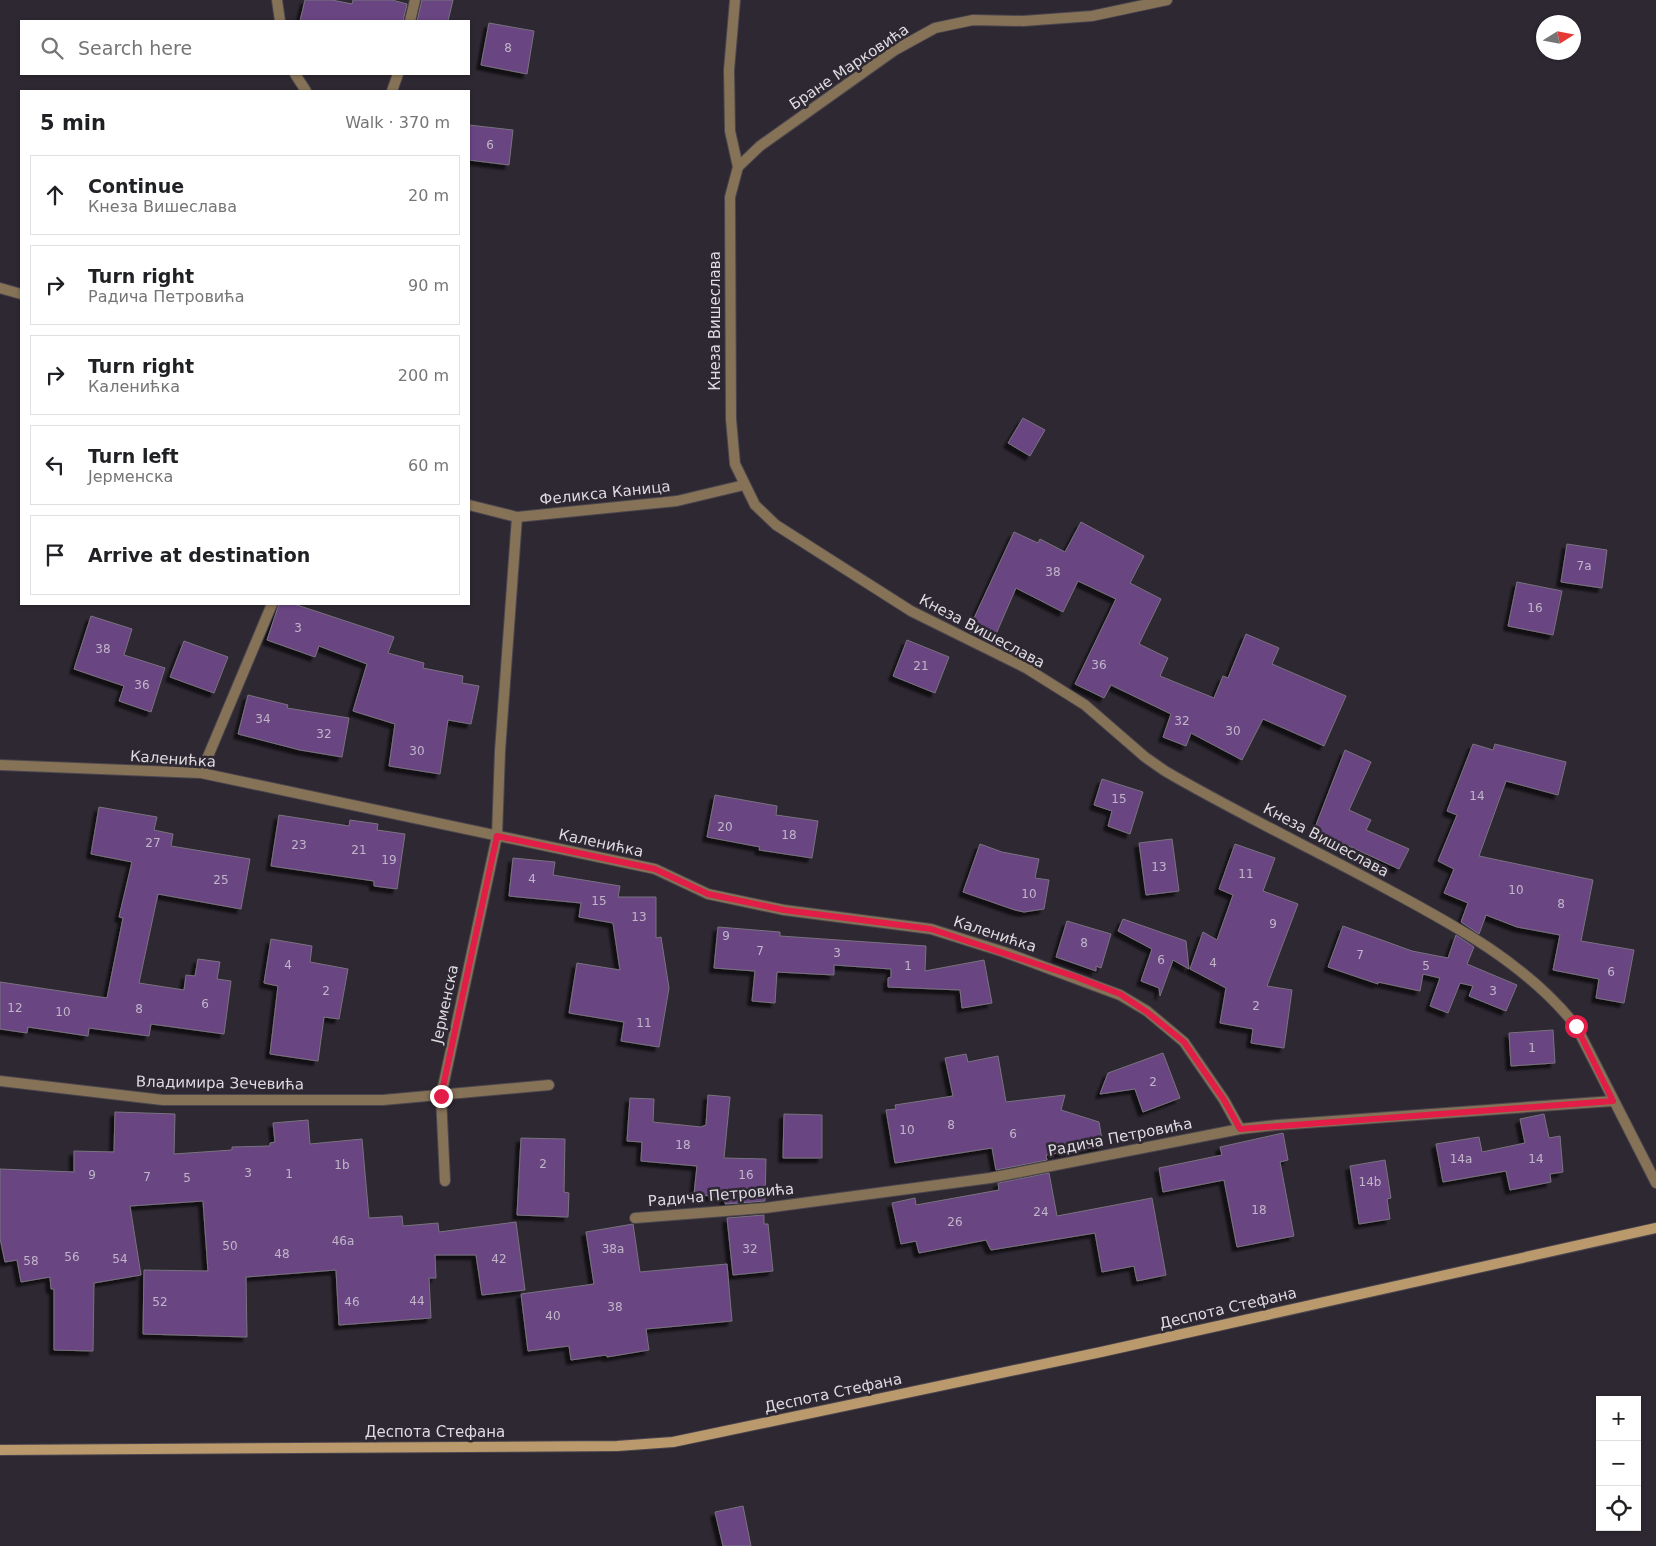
<!DOCTYPE html>
<html lang="en">
<head>
<meta charset="utf-8">
<style>
	body { margin:0; font-family:"DejaVu Sans",sans-serif; background:#f6f6f6; color:#202124 }
	.controls { position:absolute; right:15px; bottom:15px; display:grid; overflow:hidden; border-radius:0px; box-shadow:0 1px 4px #0004 }
	.controls button { width:45px; height:45px; display:grid; place-items:center; padding:0; border:0; border-bottom:1px solid #e0e0e0; background:#fff; color:#202124; font:25px sans-serif }
	.compass { position:absolute; left:1536px; top:15px; width:45px; height:45px; border-radius:50%; background:#fff; box-shadow:0 1px 4px #0004; rotate:79deg }
	.stop { position:absolute; width:15px; height:15px; margin:-11px; border:4px solid #e11d48; border-radius:50%; background:#fff }
	.stop.end { background:#e11d48; border-color:#fff; box-shadow:0 1px 5px #0008 }
	.list { margin:0; padding:0; list-style:none }
	h2 { display:flex; justify-content:space-between; align-items:center; height:65px; margin:0; padding:0 20px; font-size:21px }
	h2 small { font-size:16px; font-weight:400; color:#757577 }
	.list li { display:grid; grid-template-columns:32px 1fr auto; gap:15px; align-items:center; box-sizing:border-box; height:80px; margin:0 10px 10px; padding:0 10px; border:1px solid #e0e0e0; border-radius:0px }
	.list b { display:block; font-size:19px; white-space:nowrap }
	.list p { margin:0; font-size:16px; white-space:nowrap; color:#757577 }
	.list em { font-size:16px; font-style:normal; color:#757577 }
	.icon { flex:none; width:28px; height:28px; fill:none; stroke:currentColor; stroke-width:2; stroke-linecap:round; stroke-linejoin:round }
	.map { position:relative; flex:none; width:1656px; height:1546px; overflow:hidden }
	.search { position:absolute; background:#fff; box-shadow:0 1px 4px #0004; left:20px; top:20px; width:450px; height:55px; display:flex; align-items:center; gap:12px; box-sizing:border-box; padding:0 18px; border-radius:0px; color:#757577; font-size:19px }
	.panel { position:absolute; background:#fff; box-shadow:0 1px 4px #0004; left:20px; top:90px; width:450px; height:515px; border-radius:0px }
	.map>svg:first-child { display:block }
</style>
</head>
<body>
<div class="map">
<svg width="1656" height="1546" viewBox="0 0 1656 1546">
	<defs>
		<filter id="shadow"><feDropShadow dx="-4.5" dy="4.5" stdDeviation="1" flood-color="#0009"/></filter>
	</defs>
	<rect width="100%" height="100%" fill="#2e2832"/>
	<!-- building -->
	<g fill="#694482" stroke="#79737e" filter="url(#shadow)">
		<path d="M305,0H332L352,4L353,0H392L407,4L403,21H300Z"/>
		<path d="M422,0H453L448,21H417Z"/>
		<path d="M489,23L534,31L527,74L481,65Z"/>
		<path d="M469,125L513,130L509,165L469,160Z"/>
		<path d="M1023,418L1045,430L1030,456L1008,443Z"/>
		<path d="M1081,522L1144,556L1130,583L1161,599L1139,644L1168,658L1160,676L1214,698L1223,676L1228,678L1246,634L1279,648L1272,664L1346,696L1324,746L1263,719L1242,760L1191,733L1186,746L1163,737L1171,714L1111,685L1104,698L1075,684L1116,599L1078,581L1063,612L1016,588L993,641L968,631L1014,532L1038,543L1040,539L1065,552Z"/>
		<path d="M1567,544L1607,550L1602,588L1561,582Z"/>
		<path d="M1517,582L1562,591L1553,635L1508,626Z"/>
		<path d="M279,604H294L394,637L388,653L424,663L423,668L463,676L462,683L479,686L471,724L448,720L440,774L389,766L395,724L353,711L367,664L319,646L315,657L267,640Z"/>
		<path d="M91,616L132,629L124,655L165,668L151,712L119,701L124,686L74,669Z"/>
		<path d="M907,640L949,657L935,693L893,676Z"/>
		<path d="M184,641L228,657L214,693L170,677Z"/>
		<path d="M248,695L288,705L287,708L349,718L342,757L300,750L238,734Z"/>
		<path d="M1473,744L1493,750L1495,744L1566,762L1558,795L1506,781L1479,856L1593,880L1581,941L1634,950L1624,1003L1596,998L1599,979L1553,970L1560,935L1517,927L1486,915L1479,934L1461,922L1468,903L1444,893L1454,869L1438,861L1457,815L1447,811Z"/>
		<path d="M1345,750L1371,762L1349,810L1371,820L1366,830L1409,849L1399,869L1314,830Z"/>
		<path d="M1102,779L1143,792L1130,834L1108,826L1112,811L1094,805Z"/>
		<path d="M715,795L777,806L776,815L818,821L812,858L759,850L760,847L707,837Z"/>
		<path d="M99,807L157,817L154,830L173,834L171,846L250,859L241,909L158,894L139,983L184,990L186,975L195,976L198,959L220,962L217,979L231,981L224,1034L151,1024L149,1036L89,1028L88,1036L28,1027L27,1033L0,1029V982L107,998L123,918L119,917L132,862L91,854Z"/>
		<path d="M279,815L349,826L350,820L378,824L377,830L405,834L397,889L374,886V881L271,866Z"/>
		<path d="M1172,839L1179,891L1146,895L1139,843Z"/>
		<path d="M980,844L1002,852L1039,859L1035,878L1049,880L1044,909L1024,912L1015,910L963,892Z"/>
		<path d="M1235,844L1275,858L1263,891L1298,904L1267,986L1292,990L1284,1048L1251,1043L1253,1029L1220,1023L1226,988L1190,969L1203,932L1217,940L1233,895L1219,889Z"/>
		<path d="M513,858L555,862L553,875L620,886L618,897H656V938L661,937L669,988L659,1047L621,1041L624,1022L569,1013L577,963L620,970L613,923L579,917L581,903L509,896Z"/>
		<path d="M1123,919L1186,941L1189,969L1173,960L1160,996L1159,988L1141,981L1152,949L1118,931Z"/>
		<path d="M1067,921L1111,934L1101,968L1096,966V971L1056,957Z"/>
		<path d="M1343,926L1412,951L1448,958L1456,935L1474,947L1467,964L1517,985L1506,1011L1469,996L1473,986L1460,983L1448,1013L1430,1006L1440,978L1423,974L1420,991L1378,982V984L1328,967Z"/>
		<path d="M718,927L780,932V936L926,946L925,971L984,960L992,1003L962,1008L960,990L888,987V978L891,977V969L834,965V975L777,972L775,1003L752,1001L755,971L714,968Z"/>
		<path d="M271,939L312,946L310,962L348,969L339,1019L324,1017L318,1061L270,1054L278,986L264,983Z"/>
		<path d="M1553,1030L1555,1063L1511,1066L1509,1033Z"/>
		<path d="M1163,1053L1180,1098L1143,1112L1135,1089L1100,1094L1108,1073Z"/>
		<path d="M966,1054L968,1062L998,1056L1006,1102L1065,1095L1061,1110L1099,1122L1103,1146L1046,1155L1047,1160L996,1170L992,1148L895,1163L886,1110L896,1109L895,1105L953,1096L945,1058Z"/>
		<path d="M708,1095L730,1097L724,1158L766,1159L765,1201L725,1204V1198L694,1194L697,1166L641,1161L642,1142L627,1141L630,1098L654,1099L653,1122L701,1127L706,1125Z"/>
		<path d="M115,1112L175,1114L174,1154L232,1150V1147L270,1146V1143L275,1142L273,1123L308,1120L310,1144L362,1139L369,1218L402,1216L403,1226L438,1223L439,1232L516,1222L525,1290L482,1295L476,1255H435L436,1278H429L431,1318L339,1325L336,1270L246,1277L247,1337L143,1334L144,1270L208,1271L203,1201L130,1206L141,1275L94,1283L93,1351L54,1350V1289H51L50,1277L21,1282L17,1260L5,1262L0,1238V1169L74,1172V1151L114,1152Z"/>
		<path d="M784,1114L822,1115V1158H783Z"/>
		<path d="M1544,1114L1549,1138L1560,1136L1563,1172L1550,1174L1551,1182L1510,1190L1506,1171L1443,1182L1436,1144L1479,1137L1482,1152L1525,1143L1520,1119Z"/>
		<path d="M1283,1133L1288,1160L1280,1162L1294,1236L1237,1247L1224,1180L1163,1192L1159,1168L1222,1155L1220,1147Z"/>
		<path d="M521,1138L565,1139L564,1192L569,1193L568,1217L517,1215Z"/>
		<path d="M1385,1160L1391,1198L1387,1199L1390,1219L1359,1224L1350,1166Z"/>
		<path d="M1049,1173L1057,1216L1152,1198L1166,1275L1137,1281L1134,1266L1102,1272L1095,1233L991,1250L986,1240L919,1253L916,1241L901,1244L892,1203L915,1198L916,1205L999,1190L998,1183Z"/>
		<path d="M764,1215V1224H768L773,1271L733,1275L727,1218Z"/>
		<path d="M633,1224L640,1272L727,1264L732,1321L646,1329L649,1350L607,1357L606,1355L571,1360L569,1346L528,1351L521,1294L594,1284L586,1232Z"/>
		<path d="M743,1506L751,1546H723L715,1512Z"/>
	</g>
	<g fill="none" stroke-linecap="round" stroke-linejoin="round">
		<defs>
			<g id="lane">
				<path d="M410,21L415,0"/>
				<path d="M392,91L398,74"/>
			</g>
			<g id="street">
				<path d="M277,0L280,21"/>
				<path d="M735,0L729,70L730,131L738,167L730,197L731,419L735,464L755,505L776,525L911,611L1026,668L1085,705L1145,757L1165,771C1237,813 1313,849 1387,889C1456,926 1527,964 1576,1026L1656,1183"/>
				<path d="M295,74L306,91"/>
				<path d="M738,167L760,146L895,50L935,28L973,20L1023,21L1092,16L1167,0"/>
				<path d="M0,288L21,294"/>
				<path d="M469,505L517,517L677,501L744,485"/>
				<path d="M0,765L201,773L655,869L708,894L784,910L931,929L1004,952L1120,995L1147,1011L1184,1042L1224,1100L1240,1129"/>
				<path d="M201,773L272,604"/>
				<path d="M0,1081L163,1100H383L549,1085"/>
				<path d="M445,1181L441,1096L497,836L500,751L517,517"/>
				<path d="M635,1218L765,1208L990,1178L1240,1129L1277,1125L1613,1101"/>
			</g>
			<path id="secondary" d="M0,1450L617,1446L673,1442L1101,1352L1656,1228"/>
		</defs>
		<!-- lane casing -->
		<use href="#lane" stroke="#4a454e" stroke-width="12"/>
		<!-- street casing -->
		<use href="#street" stroke="#4a454e" stroke-width="12"/>
		<!-- secondary casing -->
		<use href="#secondary" stroke="#4a454e" stroke-width="12"/>
		<!-- lane -->
		<use href="#lane" stroke="#867256" stroke-width="10"/>
		<!-- street -->
		<use href="#street" stroke="#867256" stroke-width="10"/>
		<!-- secondary -->
		<use href="#secondary" stroke="#ba9a6d" stroke-width="10"/>
	</g>
	<g fill="none" stroke-linecap="round" stroke-linejoin="round">
		<!-- route -->
		<path stroke="#e11d48" stroke-width="6" d="M441,1096L497,836L655,869L708,894L784,910L931,929L1076,977L1120,994L1147,1012L1184,1042L1224,1100L1240,1129L1613,1101L1576,1026"/>
	</g>
	<g text-anchor="middle" stroke-width="5" stroke-linejoin="round" paint-order="stroke">
		<!-- number labels -->
		<g font-size="12" fill="#c1b5c9">
			<text x="508" y="52">8</text>
			<text x="490" y="149">6</text>
			<text x="1584" y="570">7a</text>
			<text x="1053" y="576">38</text>
			<text x="1535" y="612">16</text>
			<text x="298" y="632">3</text>
			<text x="103" y="653">38</text>
			<text x="1099" y="669">36</text>
			<text x="921" y="670">21</text>
			<text x="142" y="689">36</text>
			<text x="263" y="723">34</text>
			<text x="1182" y="725">32</text>
			<text x="1233" y="735">30</text>
			<text x="324" y="738">32</text>
			<text x="417" y="755">30</text>
			<text x="1477" y="800">14</text>
			<text x="1119" y="803">15</text>
			<text x="725" y="831">20</text>
			<text x="789" y="839">18</text>
			<text x="153" y="847">27</text>
			<text x="299" y="849">23</text>
			<text x="359" y="854">21</text>
			<text x="389" y="864">19</text>
			<text x="1159" y="871">13</text>
			<text x="1246" y="878">11</text>
			<text x="532" y="883">4</text>
			<text x="221" y="884">25</text>
			<text x="1516" y="894">10</text>
			<text x="1029" y="898">10</text>
			<text x="599" y="905">15</text>
			<text x="1561" y="908">8</text>
			<text x="639" y="921">13</text>
			<text x="1273" y="928">9</text>
			<text x="726" y="940">9</text>
			<text x="1084" y="947">8</text>
			<text x="760" y="955">7</text>
			<text x="837" y="957">3</text>
			<text x="1360" y="959">7</text>
			<text x="1161" y="964">6</text>
			<text x="1213" y="967">4</text>
			<text x="288" y="969">4</text>
			<text x="908" y="970">1</text>
			<text x="1426" y="970">5</text>
			<text x="1611" y="976">6</text>
			<text x="326" y="995">2</text>
			<text x="1493" y="995">3</text>
			<text x="205" y="1008">6</text>
			<text x="1256" y="1010">2</text>
			<text x="15" y="1012">12</text>
			<text x="139" y="1013">8</text>
			<text x="63" y="1016">10</text>
			<text x="644" y="1027">11</text>
			<text x="1532" y="1052">1</text>
			<text x="1153" y="1086">2</text>
			<text x="951" y="1129">8</text>
			<text x="907" y="1134">10</text>
			<text x="1013" y="1138">6</text>
			<text x="683" y="1149">18</text>
			<text x="1461" y="1163">14a</text>
			<text x="1536" y="1163">14</text>
			<text x="543" y="1168">2</text>
			<text x="342" y="1169">1b</text>
			<text x="248" y="1177">3</text>
			<text x="289" y="1178">1</text>
			<text x="92" y="1179">9</text>
			<text x="746" y="1179">16</text>
			<text x="147" y="1181">7</text>
			<text x="187" y="1182">5</text>
			<text x="1370" y="1186">14b</text>
			<text x="1259" y="1214">18</text>
			<text x="1041" y="1216">24</text>
			<text x="955" y="1226">26</text>
			<text x="343" y="1245">46a</text>
			<text x="230" y="1250">50</text>
			<text x="613" y="1253">38a</text>
			<text x="750" y="1253">32</text>
			<text x="282" y="1258">48</text>
			<text x="72" y="1261">56</text>
			<text x="120" y="1263">54</text>
			<text x="499" y="1263">42</text>
			<text x="31" y="1265">58</text>
			<text x="417" y="1305">44</text>
			<text x="160" y="1306">52</text>
			<text x="352" y="1306">46</text>
			<text x="615" y="1311">38</text>
			<text x="553" y="1320">40</text>
		</g>
		<!-- street labels -->
		<g font-size="15" fill="#dedbe1" stroke="#2e2832">
			<text transform="translate(849 67) rotate(-34)" y="5">Бране Марковића</text>
			<text transform="translate(715 321) rotate(-90)" y="5">Кнеза Вишеслава</text>
			<text transform="translate(605 493) rotate(-6)" y="5">Феликса Каница</text>
			<text transform="translate(982 631) rotate(28)" y="5">Кнеза Вишеслава</text>
			<text transform="translate(173 759) rotate(4)" y="5">Каленићка</text>
			<text transform="translate(1326 840) rotate(28)" y="5">Кнеза Вишеслава</text>
			<text transform="translate(601 843) rotate(12)" y="5">Каленићка</text>
			<text transform="translate(995 934) rotate(18)" y="5">Каленићка</text>
			<text transform="translate(445 1004) rotate(-78)" y="5">Јерменска</text>
			<text transform="translate(220 1083) rotate(1)" y="5">Владимира Зечевића</text>
			<text transform="translate(1120 1137) rotate(-11)" y="5">Радича Петровића</text>
			<text transform="translate(721 1195) rotate(-5)" y="5">Радича Петровића</text>
			<text transform="translate(1228 1308) rotate(-13)" y="5">Деспота Стефана</text>
			<text transform="translate(833 1393) rotate(-12)" y="5">Деспота Стефана</text>
			<text x="435" y="1437">Деспота Стефана</text>
		</g>
	</g>
</svg>
<div class="controls">
<button>+</button>
<button>−</button>
<button><svg class="icon" aria-label="locate" viewBox="0 0 24 24"><circle cx="12" cy="12" r="6"/><path d="M12 2v4M12 18v4M2 12h4M18 12h4"/></svg></button>
</div>
<svg class="compass" viewBox="-18 -18 36 36"><path d="M0-13l5 13h-10z" fill="#e53935"/><path d="M0 13l5-13h-10z" fill="#757577"/></svg>
<div class="stop" style="left:1576px;top:1026px"></div>
<div class="stop end" style="left:441px;top:1096px"></div>
<div class="search"><svg class="icon" aria-label="search" viewBox="0 0 24 24"><circle cx="10" cy="10" r="6"/><path d="M15 15l6 6"/></svg>Search here</div>
<section class="panel">
<h2>5 min<small>Walk · 370 m</small></h2>
<ul class="list">
<li><svg class="icon" aria-label="ahead" viewBox="0 0 24 24"><path d="M12 20V5M6 11l6-6 6 6"/></svg><div><b>Continue</b><p>Кнеза Вишеслава</p></div><em>20 m</em></li>
<li><svg class="icon" aria-label="right" viewBox="0 0 24 24"><path d="M7 20v-9h11M14 6l5 5-5 5"/></svg><div><b>Turn right</b><p>Радича Петровића</p></div><em>90 m</em></li>
<li><svg class="icon" aria-label="right" viewBox="0 0 24 24"><path d="M7 20v-9h11M14 6l5 5-5 5"/></svg><div><b>Turn right</b><p>Каленићка</p></div><em>200 m</em></li>
<li><svg class="icon" aria-label="left" viewBox="0 0 24 24"><path d="M17 20v-9H6M10 6l-5 5 5 5"/></svg><div><b>Turn left</b><p>Јерменска</p></div><em>60 m</em></li>
<li><svg class="icon" aria-label="arrive" viewBox="0 0 24 24"><path d="M6 21V4h12l-3 4 3 4H6"/></svg><div><b>Arrive at destination</b></div></li>
</ul>
</section>
</div>
</body>
</html>
